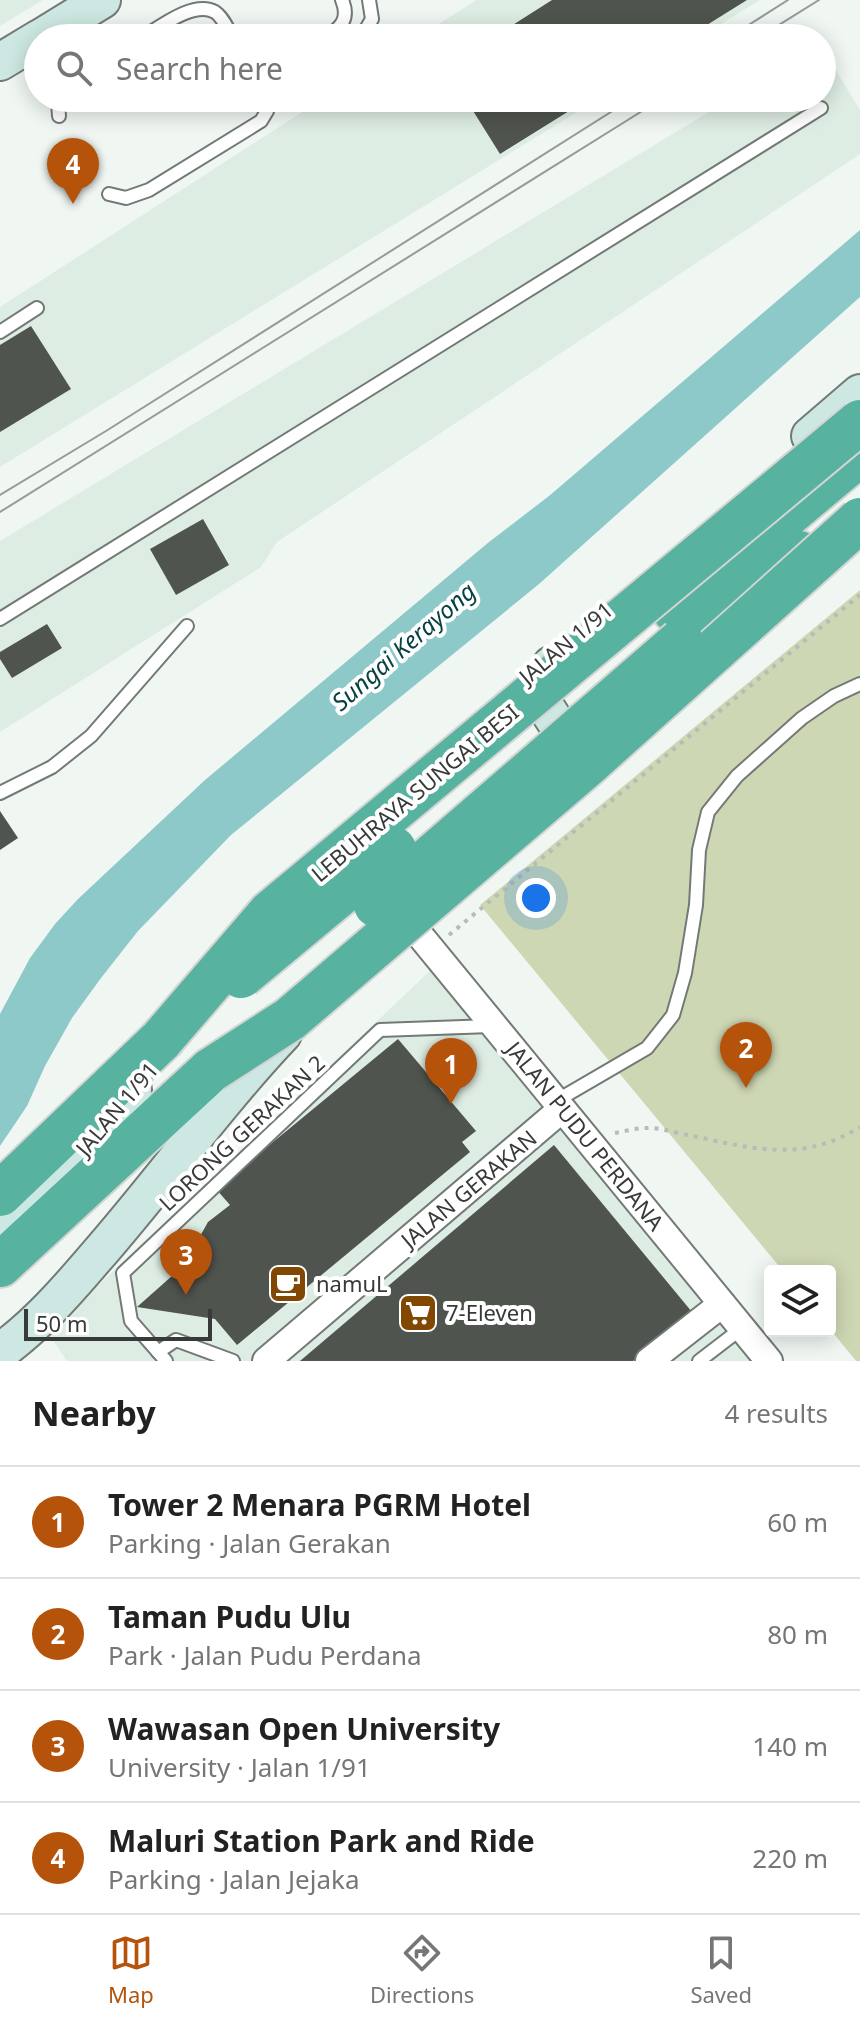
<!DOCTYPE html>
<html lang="en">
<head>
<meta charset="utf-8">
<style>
	body { margin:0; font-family:"Noto Sans",sans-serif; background:#f6f6f6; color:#222 }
	.controls { position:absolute; right:24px; bottom:24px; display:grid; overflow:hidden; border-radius:8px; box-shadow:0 4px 20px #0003 }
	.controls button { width:72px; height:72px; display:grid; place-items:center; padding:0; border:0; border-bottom:2px solid #e0e0e0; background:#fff; color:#222; font:40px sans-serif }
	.scale { position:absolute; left:24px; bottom:20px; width:188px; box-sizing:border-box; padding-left:8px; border:4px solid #373a38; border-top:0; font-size:22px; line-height:28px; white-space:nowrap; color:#373a38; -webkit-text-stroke:6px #fff; paint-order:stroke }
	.you { position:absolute; left:536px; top:898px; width:28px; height:28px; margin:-20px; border:6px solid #fff; border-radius:50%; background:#1a73e8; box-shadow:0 0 0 12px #1a73e833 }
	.badge { display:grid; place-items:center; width:52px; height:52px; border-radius:50%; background:#b45309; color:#fff; font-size:26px; font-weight:700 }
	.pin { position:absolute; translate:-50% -66px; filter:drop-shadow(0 2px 4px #0008) }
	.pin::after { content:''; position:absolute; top:42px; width:28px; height:24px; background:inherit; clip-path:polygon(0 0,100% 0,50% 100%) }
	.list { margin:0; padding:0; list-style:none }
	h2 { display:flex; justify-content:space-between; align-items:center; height:104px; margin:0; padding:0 32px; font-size:34px }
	h2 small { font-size:26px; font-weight:400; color:#767676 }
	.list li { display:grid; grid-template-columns:52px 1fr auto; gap:24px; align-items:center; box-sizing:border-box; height:112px; padding:0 32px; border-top:2px solid #e0e0e0 }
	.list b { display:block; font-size:30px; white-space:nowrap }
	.list p { margin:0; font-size:26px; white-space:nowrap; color:#767676 }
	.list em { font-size:26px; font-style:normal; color:#767676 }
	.icon { flex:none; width:44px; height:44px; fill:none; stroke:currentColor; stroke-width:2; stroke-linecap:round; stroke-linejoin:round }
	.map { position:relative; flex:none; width:860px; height:1361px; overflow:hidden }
	.search { position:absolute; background:#fff; box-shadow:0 4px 20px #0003; left:24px; right:24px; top:24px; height:88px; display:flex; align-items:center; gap:20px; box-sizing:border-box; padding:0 28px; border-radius:44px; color:#767676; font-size:30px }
	.sheet { height:552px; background:#fff }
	nav { display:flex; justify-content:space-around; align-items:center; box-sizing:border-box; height:112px; border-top:2px solid #e0e0e0; background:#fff; font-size:22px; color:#767676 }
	nav a { display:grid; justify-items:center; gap:4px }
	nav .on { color:#b45309 }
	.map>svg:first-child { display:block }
</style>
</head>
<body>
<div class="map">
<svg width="860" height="1361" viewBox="0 0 860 1361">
	<rect width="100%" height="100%" fill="#f0f7f2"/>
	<!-- built -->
	<g fill="#deede4">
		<path d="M0,0H43L0,26Z"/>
		<path d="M476,0H760L698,38H417Z"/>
		<path d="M822,47L860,110V154L277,542L261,567L0,732V541L732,98H822Z"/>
		<path d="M324,98H600L0,467V307Z"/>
		<path d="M434,967L759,1361H67L48,1333Z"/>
	</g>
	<!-- green -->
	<path fill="#ced7b3" d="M860,590V1361H856L830,1329V1271H783L480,905Z"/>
	<!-- water -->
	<path fill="#8ec9ca" d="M860,230V297L539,584L231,835L138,931L101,978L72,1018L45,1066L27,1106L0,1146V1014L30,958L55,924L78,899L205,780L489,542L549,496Z"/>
	<!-- building -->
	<g fill="#50544e">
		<path d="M552,0H747L686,38H510L505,30Z"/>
		<path d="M465,98H590L500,154Z"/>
		<path d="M31,326L71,389L0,432V345Z"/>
		<path d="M203,519L229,565L176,595L150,549Z"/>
		<path d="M47,624L62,648L12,678L0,659V652Z"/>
		<path d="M0,811L18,838L0,850Z"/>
		<path d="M398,1039L476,1131L462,1142L470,1152L237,1345L215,1319L137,1307L199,1252L194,1247L208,1222L230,1205L216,1189Z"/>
		<path d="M554,1145L692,1312L633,1361H300Z"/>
	</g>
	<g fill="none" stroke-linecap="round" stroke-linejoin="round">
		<defs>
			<g id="lane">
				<path d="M142,38C160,27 194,0 215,12C223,17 228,30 233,38"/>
				<path d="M325,38C341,28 350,19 342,0"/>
				<path d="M361,38L372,19L369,0"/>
				<path d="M59,116L58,103L61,98"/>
				<path d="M109,194L126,198L149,190L261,121L267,111L270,98"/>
				<path d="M0,332L37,308"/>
				<path d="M0,619L821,108"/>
				<path d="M0,793L52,767L91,736L187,626"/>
				<path d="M556,1101L647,1048L673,1015L685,973L696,905L699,850L708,812L737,776L802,718L834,696L860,684"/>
				<path d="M158,1352L176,1340L233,1361"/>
				<path d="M166,1361L131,1321L123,1273L380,1030L491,1026"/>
				<path d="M699,1361L742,1328"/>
			</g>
			<g id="street">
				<path d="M400,911L769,1361"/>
				<path d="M266,1361L562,1109"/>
				<path d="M649,1361L722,1304"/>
			</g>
			<g id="secondary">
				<path d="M40,38L102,0"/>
				<path d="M0,62L38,39"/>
				<path d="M810,436L860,393"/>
				<path d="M551,665L540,698L560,729L580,739L597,731"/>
				<path d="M0,1232L65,1170L133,1090"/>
				<path d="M0,1352C37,1325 65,1293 95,1258C159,1185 216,1105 283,1034"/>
			</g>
			<g id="highway">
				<path d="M674,610L860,454"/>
				<path d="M695,629L799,553"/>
				<path d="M0,1194L161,1040"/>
				<path d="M0,1265L211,1070"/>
			</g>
		</defs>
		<!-- lane casing -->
		<use href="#lane" stroke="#737a76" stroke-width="16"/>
		<!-- street casing -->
		<use href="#street" stroke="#737a76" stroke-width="30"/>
		<!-- secondary casing -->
		<use href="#secondary" stroke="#737a76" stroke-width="40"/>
		<!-- highway casing -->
		<use href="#highway" stroke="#d3d4d3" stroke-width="48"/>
		<!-- path -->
		<g stroke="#b6bcb7" stroke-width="4" stroke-dasharray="4 6" stroke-linecap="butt">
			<path d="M449,935L860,595"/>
			<path d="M615,1133C625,1131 636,1128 646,1128C659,1127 675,1133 688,1135C751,1148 801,1164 860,1127"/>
		</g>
		<!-- lane -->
		<use href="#lane" stroke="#fff" stroke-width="12"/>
		<!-- street -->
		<use href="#street" stroke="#fff" stroke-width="26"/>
		<!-- secondary -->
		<use href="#secondary" stroke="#cde8e2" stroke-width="36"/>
		<!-- highway -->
		<use href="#highway" stroke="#57b39f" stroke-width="44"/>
		<!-- tram -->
		<g stroke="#969b98" stroke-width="2">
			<path d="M728,38L788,0"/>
			<path d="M758,38L819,0"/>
			<path d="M0,495L106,431L633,98"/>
			<path d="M0,512L663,98"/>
		</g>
		<defs>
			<g id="highway-bridge">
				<path d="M376,905L681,641"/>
				<path d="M241,976L394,849"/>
				<path d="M161,1040L270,913L860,422"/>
				<path d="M211,1070L290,1019L588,764L860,520"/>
			</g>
		</defs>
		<!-- highway-bridge casing -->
		<use href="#highway-bridge" stroke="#d3d4d3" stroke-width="48" stroke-linecap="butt"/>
		<!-- highway-bridge -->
		<use href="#highway-bridge" stroke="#57b39f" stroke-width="44"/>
	</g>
	<!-- icons -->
	<defs>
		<symbol id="cafe-square" viewBox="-11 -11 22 22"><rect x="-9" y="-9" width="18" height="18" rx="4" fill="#824700" stroke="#fff"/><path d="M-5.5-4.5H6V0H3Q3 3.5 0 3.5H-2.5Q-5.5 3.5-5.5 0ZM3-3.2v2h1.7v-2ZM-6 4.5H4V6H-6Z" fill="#fff"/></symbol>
		<symbol id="supermarket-square" viewBox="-11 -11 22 22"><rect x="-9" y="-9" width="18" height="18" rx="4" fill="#824700" stroke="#fff"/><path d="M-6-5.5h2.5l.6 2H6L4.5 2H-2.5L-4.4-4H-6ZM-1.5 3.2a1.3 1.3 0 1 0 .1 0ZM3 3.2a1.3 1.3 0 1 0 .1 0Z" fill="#fff"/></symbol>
	</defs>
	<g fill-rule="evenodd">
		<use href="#cafe-square" x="266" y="1262" width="44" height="44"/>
		<use href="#supermarket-square" x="396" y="1291" width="44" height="44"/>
	</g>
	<g text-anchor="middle" stroke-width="8" stroke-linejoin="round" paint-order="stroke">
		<!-- street labels -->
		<g font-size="22" fill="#373a38" stroke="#fff">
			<text transform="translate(566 643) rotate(-40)" y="8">JALAN 1/91</text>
			<text transform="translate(415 793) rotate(-40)" y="8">LEBUHRAYA SUNGAI BESI</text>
			<text transform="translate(117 1109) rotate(-50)" y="8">JALAN 1/91</text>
			<text transform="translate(242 1133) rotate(-43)" y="8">LORONG GERAKAN 2</text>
			<text transform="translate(585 1136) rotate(51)" y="8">JALAN PUDU PERDANA</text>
			<text transform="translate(469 1189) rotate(-40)" y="8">JALAN GERAKAN</text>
		</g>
		<!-- poi labels -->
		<g font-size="22" fill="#373a38" stroke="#fff" text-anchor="start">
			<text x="316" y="1292">namuL</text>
			<text x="446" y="1321">7-Eleven</text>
		</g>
		<!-- water labels -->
		<g font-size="24" font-style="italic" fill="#074141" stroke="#fff">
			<text transform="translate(404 647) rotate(-41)" y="8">Sungai Kerayong</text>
		</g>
	</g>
</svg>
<div class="controls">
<button><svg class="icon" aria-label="layers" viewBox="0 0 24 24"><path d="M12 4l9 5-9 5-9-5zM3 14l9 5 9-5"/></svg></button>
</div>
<div class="scale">50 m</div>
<div class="you"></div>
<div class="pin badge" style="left:451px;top:1104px">1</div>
<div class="pin badge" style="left:746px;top:1088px">2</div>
<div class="pin badge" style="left:186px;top:1295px">3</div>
<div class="pin badge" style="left:73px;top:204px">4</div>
<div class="search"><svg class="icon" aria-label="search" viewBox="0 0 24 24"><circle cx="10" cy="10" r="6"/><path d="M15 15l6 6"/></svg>Search here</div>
</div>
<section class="sheet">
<h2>Nearby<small>4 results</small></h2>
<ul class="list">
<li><span class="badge">1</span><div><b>Tower 2 Menara PGRM Hotel</b><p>Parking · Jalan Gerakan</p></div><em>60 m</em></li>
<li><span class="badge">2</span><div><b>Taman Pudu Ulu</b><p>Park · Jalan Pudu Perdana</p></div><em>80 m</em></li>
<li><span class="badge">3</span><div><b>Wawasan Open University</b><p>University · Jalan 1/91</p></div><em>140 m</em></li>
<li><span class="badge">4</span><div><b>Maluri Station Park and Ride</b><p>Parking · Jalan Jejaka</p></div><em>220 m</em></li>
</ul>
</section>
<nav>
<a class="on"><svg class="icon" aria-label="map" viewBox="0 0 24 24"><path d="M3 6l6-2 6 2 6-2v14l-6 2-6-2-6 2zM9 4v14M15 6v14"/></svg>Map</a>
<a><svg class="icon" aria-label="directions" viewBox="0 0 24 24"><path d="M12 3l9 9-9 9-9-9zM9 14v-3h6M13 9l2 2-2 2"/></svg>Directions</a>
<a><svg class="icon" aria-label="saved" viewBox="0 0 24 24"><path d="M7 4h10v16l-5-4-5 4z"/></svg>Saved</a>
</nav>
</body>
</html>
